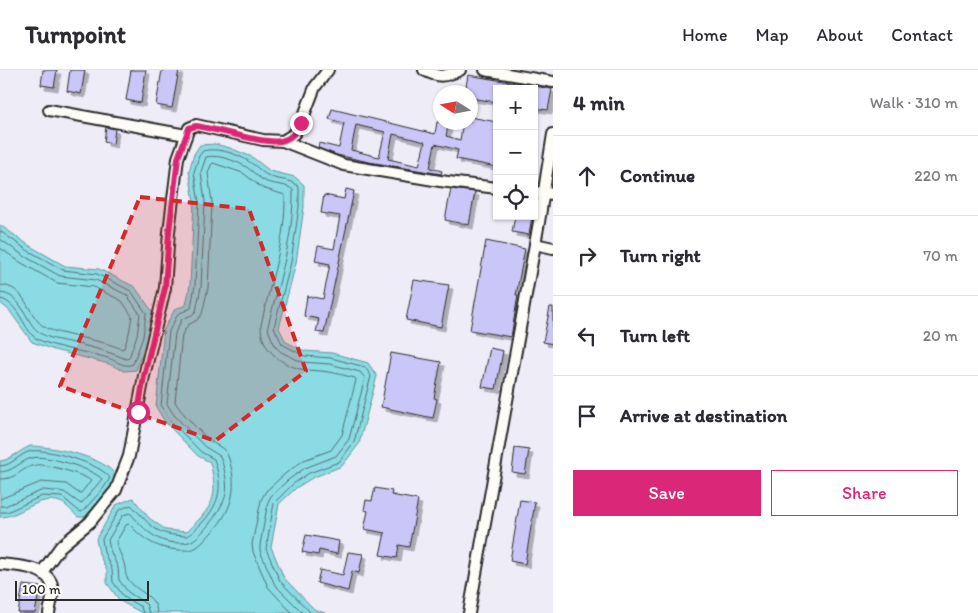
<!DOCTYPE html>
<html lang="en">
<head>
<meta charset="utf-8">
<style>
	body { margin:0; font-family:Itim,sans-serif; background:#f2f2f3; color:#2b2b33 }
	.controls { position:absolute; right:15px; top:15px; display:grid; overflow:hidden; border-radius:0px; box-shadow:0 1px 4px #0004 }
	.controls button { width:45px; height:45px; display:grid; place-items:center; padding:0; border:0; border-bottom:1px solid #e1e1e2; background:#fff; color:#2b2b33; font:25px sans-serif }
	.compass { position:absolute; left:433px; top:15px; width:45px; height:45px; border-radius:50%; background:#fff; box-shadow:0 1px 4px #0004; rotate:281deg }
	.scale { position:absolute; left:15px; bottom:12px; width:134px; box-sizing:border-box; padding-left:5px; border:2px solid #2b2b2b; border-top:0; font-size:14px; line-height:18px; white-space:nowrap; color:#2b2b2b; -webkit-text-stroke:4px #fdfcf7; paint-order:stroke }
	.stop { position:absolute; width:15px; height:15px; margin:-11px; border:4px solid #db2777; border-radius:50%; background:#fff }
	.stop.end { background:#db2777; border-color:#fff; box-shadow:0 1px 5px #0008 }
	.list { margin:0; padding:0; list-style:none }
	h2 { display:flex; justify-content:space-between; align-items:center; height:65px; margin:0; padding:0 20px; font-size:21px }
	h2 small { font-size:16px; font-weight:400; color:#7c7c81 }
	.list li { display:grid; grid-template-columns:32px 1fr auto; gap:15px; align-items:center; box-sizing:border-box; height:80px; padding:0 20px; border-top:1px solid #e1e1e2 }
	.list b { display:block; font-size:19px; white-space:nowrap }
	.list em { font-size:16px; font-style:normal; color:#7c7c81 }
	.actions { display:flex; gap:10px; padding:15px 20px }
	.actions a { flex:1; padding:11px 0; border:1px solid #db2777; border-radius:0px; text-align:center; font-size:18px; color:#db2777 }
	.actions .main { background:#db2777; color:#fff }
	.icon { flex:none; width:28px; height:28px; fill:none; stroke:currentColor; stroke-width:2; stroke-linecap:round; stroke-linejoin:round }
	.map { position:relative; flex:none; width:553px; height:543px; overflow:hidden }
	header { display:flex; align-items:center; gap:30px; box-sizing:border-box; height:70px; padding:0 25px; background:#fff; border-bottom:1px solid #e1e1e2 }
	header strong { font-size:24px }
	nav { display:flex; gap:28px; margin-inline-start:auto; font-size:18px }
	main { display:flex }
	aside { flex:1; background:#fff }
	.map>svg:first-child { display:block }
</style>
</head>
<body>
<header>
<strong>Turnpoint</strong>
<nav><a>Home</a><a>Map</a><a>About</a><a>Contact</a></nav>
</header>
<main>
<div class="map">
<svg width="553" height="543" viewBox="0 0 553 543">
	<defs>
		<filter id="shadow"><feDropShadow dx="4" dy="4" stdDeviation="0" flood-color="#0004"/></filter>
	</defs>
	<rect width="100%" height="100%" fill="#eeecf7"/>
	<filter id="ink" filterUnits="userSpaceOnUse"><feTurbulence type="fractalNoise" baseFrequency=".02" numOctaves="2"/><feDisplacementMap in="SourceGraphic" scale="10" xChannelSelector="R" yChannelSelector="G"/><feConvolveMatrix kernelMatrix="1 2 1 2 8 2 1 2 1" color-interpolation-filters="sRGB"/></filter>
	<g filter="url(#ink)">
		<!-- water -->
		<g fill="#8adbe3" stroke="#649599">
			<path d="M215,74L230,78L252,87L270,101L295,107L304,115V137L296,193L279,258L286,272L305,281L332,283L368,293L377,306L359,374L342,396L312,408L296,418L279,434L271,477L284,508L315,540L325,543H142L120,531L107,513V501L99,484L96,469L116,435L133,428L149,448L166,460L187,462C213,435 219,430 210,392L198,386L165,352L156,337L164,259L175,239L186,235L190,215L194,132L189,101L194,84L200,75Z"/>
			<path d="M0,155L30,176L65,196L99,199L135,217L152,241L148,268L136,300L124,301L109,294L54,280L32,272L9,240L0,233Z"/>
			<path d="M30,376C49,376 100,386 113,402C115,405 114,410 114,414L85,447H78C73,443 66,434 60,432C38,424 21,447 0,447V391C8,391 21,380 30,376Z"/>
		</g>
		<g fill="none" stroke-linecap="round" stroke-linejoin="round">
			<!-- shore -->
			<g stroke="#517175" stroke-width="1">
				<path d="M0,161L27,180L63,200L97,204L131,221L146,243L143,267L133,294C124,298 117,291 108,288C92,283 43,276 33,266C23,255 16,231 0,229"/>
				<path d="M0,169L24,186L60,206L96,210L127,225L140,244L137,265L129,288L126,289C110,282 94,278 78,274C66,271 51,270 40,263C25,253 23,224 0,223"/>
				<path d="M0,178L20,192L57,213L94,217L122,231L132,246L129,263L124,278L122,279C105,272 87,269 69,265C62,263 50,261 43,256C27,244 26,216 0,215"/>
				<path d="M0,396C12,396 19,384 31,381C46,378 102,394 110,408L103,419L82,442L79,441L62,427L42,426L7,442H0"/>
				<path d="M0,402C13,402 20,391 32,388C45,384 93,399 102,409L81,434L64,422L43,420L5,436H0"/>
				<path d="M0,409C17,410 21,397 36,395C44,393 86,405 91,411L80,424L66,414L41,412L0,429"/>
				<path d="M143,543L141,537L124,527L113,512L112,500L104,482L102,469L119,440L131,435C153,457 154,465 187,466C193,463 197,457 202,453C221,432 223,416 214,389L201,382L169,349L161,336L169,261L178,244L191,238L195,215L199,133L194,102L199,86L203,81C217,77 239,84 251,93C257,96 261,102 267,105C277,111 290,108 299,117V137L291,192L274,257L282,274L304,286L331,288L365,297L371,306L354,372L339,392L309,403L293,414L274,433L266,479L280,511L311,543"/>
				<path d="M149,543L146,534L128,522L119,510L118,498L110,480L108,470L123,445L130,443C139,453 149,465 162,470C169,473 183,474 189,472C201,469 224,436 226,424C228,413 224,396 220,386L205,377L174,345L167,334L175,263L182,249L192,245L196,241L201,217L205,132L201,102L206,87C218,84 237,91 248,98C254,102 259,109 267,112C275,115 287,114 293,120C294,166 279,212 268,256L269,262L275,276L281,282L302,292L330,294L360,302L365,308L349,369L336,386L305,398L288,410L271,426L268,432L260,475V481L275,515L303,543"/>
				<path d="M157,543C156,524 137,523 128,509C125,505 126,503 125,498C124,489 118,481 116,472L126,455L129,454C145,471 156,478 179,480C185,480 191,481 197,477C203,473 208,466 213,461C234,438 238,415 228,386C224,376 215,376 208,369C199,361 181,342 175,332L182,265L188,255L197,250L202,244L208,218L212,132L208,103L211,95L213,93L243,103L262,118L285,125C286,169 270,213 261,255C260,278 280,294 300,299C309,301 319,300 328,302C337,303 346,306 355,308L356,310L342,365L331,380L304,390L286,403L266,421L261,430L252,474L253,482L268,517L292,543"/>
			</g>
		</g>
		<!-- building -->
		<g fill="#cbc6f8" stroke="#2b2b2b" fill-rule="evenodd" filter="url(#shadow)">
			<path d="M43,0H57L54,17L41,15Z"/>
			<path d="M70,0H85L81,24L67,21Z"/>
			<path d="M131,0H146L141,33L126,30Z"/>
			<path d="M162,0H179L172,38L156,35Z"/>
			<path d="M468,5L527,15V19H497V32L470,28V22H465Z"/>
			<path d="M534,16L552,19L548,40L534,38Z"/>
			<path d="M332,39L435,64L437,52H449L446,66L460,70L463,52H470V47L497,52V97L456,89L458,80L435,74L430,98L442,101L441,104L369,92L337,85L318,78L319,73L339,78L344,53L329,49ZM356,55L385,62L379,87L351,80ZM393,64L425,72L419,96L388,89Z"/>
			<path d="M106,57L115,59L113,74L104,72Z"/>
			<path d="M346,119L354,121L324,263L316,262L319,249L304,246L307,226L323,229L330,194L315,191L318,176L334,179L340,146L321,143L324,125L344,129Z"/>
			<path d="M451,119L475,122L469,155L445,150Z"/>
			<path d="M515,146H532L529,165L512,162Z"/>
			<path d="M486,171L525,179L516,225H518L511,267L470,260Z"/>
			<path d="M414,210L449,215L441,257L406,250Z"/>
			<path d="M550,237H553V274L543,272Z"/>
			<path d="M490,278L503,281L496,319L482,317Z"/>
			<path d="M391,283L441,292L434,328L437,329L433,348L381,337Z"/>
			<path d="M515,378L529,380L525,404L512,402Z"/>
			<path d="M375,418L392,421L391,425L418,430L409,477L399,475L397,488L380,485L385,463L364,459L368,441L364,440L366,430L372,431Z"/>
			<path d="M520,430L535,432L525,494L510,491Z"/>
			<path d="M306,465L339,471L337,484L319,480L318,485L302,482Z"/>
			<path d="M348,482L363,484L359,503L352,501L348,521L317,513L320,500L343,505Z"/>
			<path d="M23,515L40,517L35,543H18Z"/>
		</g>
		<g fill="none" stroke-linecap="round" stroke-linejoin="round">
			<defs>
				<g id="minor">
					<path d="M424,0C439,8 445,7 460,0"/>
					<path d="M485,0L553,12"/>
					<path d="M49,40L186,65"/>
					<path d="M283,71L344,95L440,111L497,118"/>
					<path d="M534,122L553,124"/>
					<path d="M535,174L553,178"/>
					<path d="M0,494C18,496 50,496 53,519C53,527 50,536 49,543"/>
					<path d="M42,502L61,476L90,452L116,420L129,386L144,306L165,218L169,162L178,88L189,58L196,55L263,70L283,71L294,64L301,53L315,17L328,0"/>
					<path d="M469,543L539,152L553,64"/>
				</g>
			</defs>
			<!-- minor casing -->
			<use href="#minor" stroke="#2b2b2b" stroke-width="14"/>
			<!-- minor -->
			<use href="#minor" stroke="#fdfcf7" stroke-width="10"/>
		</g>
	</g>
	<g fill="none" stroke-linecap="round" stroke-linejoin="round" filter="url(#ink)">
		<!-- route -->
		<path stroke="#db2777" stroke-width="6" d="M138,342L144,306L165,218L169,162L178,88L189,58L196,56C218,59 261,74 281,71C291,69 297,61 301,53"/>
	</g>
	<!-- marked area -->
	<path fill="#d62828" fill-opacity="0.2" stroke="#d62828" stroke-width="4" stroke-dasharray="10 6" stroke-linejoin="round" d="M140,127L249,139L306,301L215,371L60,316Z"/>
</svg>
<div class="controls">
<button>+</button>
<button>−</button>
<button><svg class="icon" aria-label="locate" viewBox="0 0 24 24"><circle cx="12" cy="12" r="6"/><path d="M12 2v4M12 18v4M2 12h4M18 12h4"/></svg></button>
</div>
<svg class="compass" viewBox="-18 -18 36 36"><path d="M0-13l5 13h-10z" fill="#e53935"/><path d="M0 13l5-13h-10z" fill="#7c7c81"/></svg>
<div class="scale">100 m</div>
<div class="stop" style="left:138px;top:342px"></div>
<div class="stop end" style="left:301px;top:53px"></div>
</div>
<aside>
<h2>4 min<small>Walk · 310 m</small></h2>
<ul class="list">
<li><svg class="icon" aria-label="ahead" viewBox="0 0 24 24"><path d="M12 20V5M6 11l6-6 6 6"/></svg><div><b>Continue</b></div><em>220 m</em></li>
<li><svg class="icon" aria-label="right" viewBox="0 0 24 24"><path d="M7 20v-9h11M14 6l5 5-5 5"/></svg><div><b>Turn right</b></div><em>70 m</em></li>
<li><svg class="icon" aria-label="left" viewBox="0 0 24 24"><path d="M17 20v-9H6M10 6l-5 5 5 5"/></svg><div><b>Turn left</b></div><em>20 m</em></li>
<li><svg class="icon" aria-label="arrive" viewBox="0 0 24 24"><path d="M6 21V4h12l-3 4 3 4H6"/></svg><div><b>Arrive at destination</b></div></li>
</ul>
<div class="actions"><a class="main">Save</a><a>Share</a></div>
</aside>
</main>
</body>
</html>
